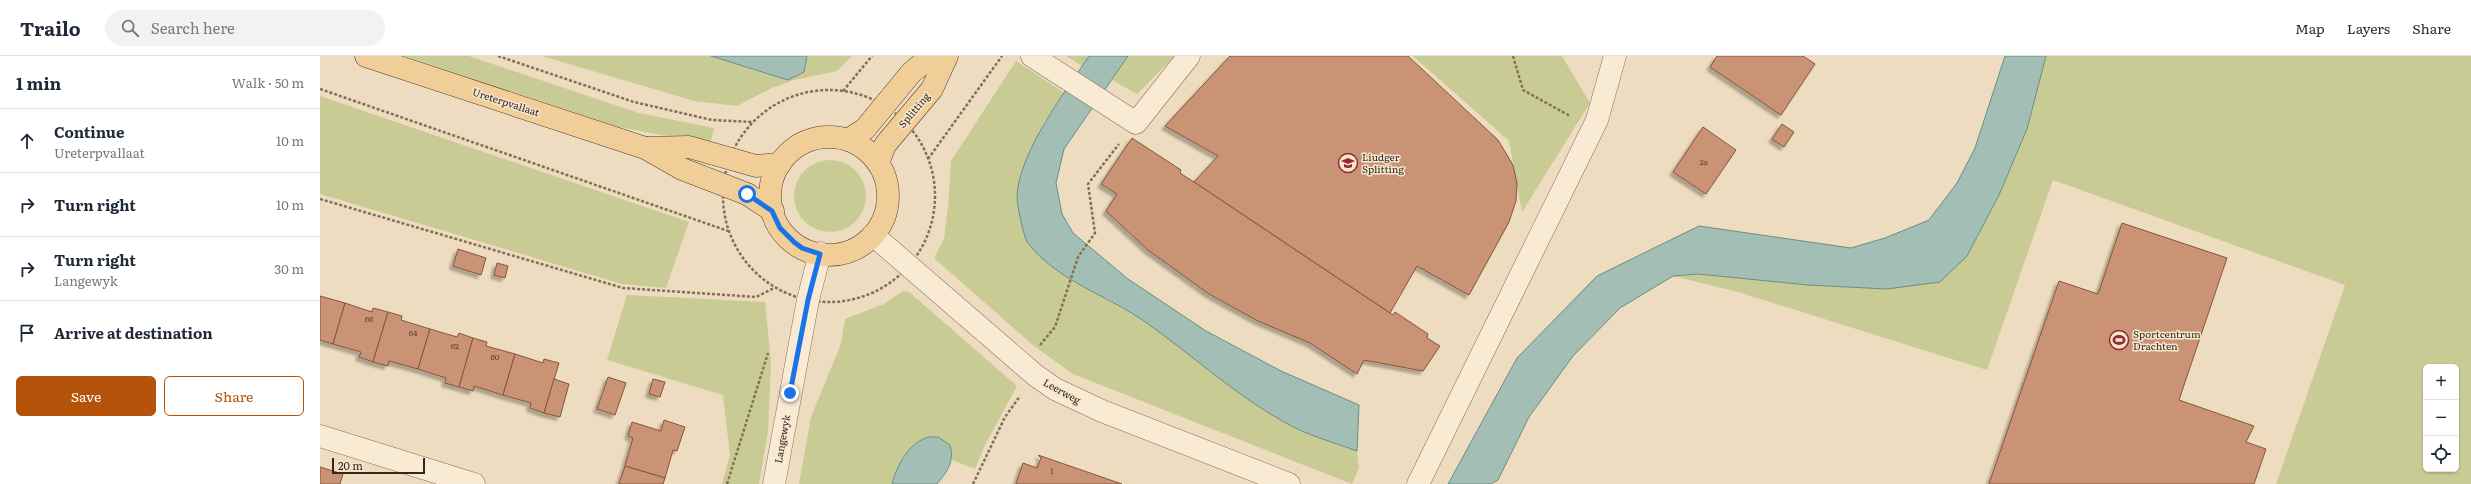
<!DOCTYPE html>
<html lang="en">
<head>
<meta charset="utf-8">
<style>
	body { margin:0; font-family:Literata,serif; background:#f2f2f3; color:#1f2937 }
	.controls { position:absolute; right:12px; bottom:12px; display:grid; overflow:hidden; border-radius:6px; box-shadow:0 1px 3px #0004 }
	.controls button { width:36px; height:36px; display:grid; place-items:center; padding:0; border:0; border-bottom:1px solid #e0e1e3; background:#fff; color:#1f2937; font:20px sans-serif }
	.scale { position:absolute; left:12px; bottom:10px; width:93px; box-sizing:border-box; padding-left:4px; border:2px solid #36271d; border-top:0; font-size:11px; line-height:14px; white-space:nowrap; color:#36271d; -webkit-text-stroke:3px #f5e7cf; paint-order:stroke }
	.stop { position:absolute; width:12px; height:12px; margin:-9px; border:3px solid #1a73e8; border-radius:50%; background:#fff }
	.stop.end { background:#1a73e8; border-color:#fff; box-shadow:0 1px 4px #0008 }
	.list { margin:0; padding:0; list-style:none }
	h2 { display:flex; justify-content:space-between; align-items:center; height:52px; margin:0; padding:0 16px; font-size:17px }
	h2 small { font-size:13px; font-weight:400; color:#747a83 }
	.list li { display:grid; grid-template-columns:26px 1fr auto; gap:12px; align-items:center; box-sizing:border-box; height:64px; padding:0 16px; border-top:1px solid #e0e1e3 }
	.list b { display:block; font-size:15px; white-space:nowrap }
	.list p { margin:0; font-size:13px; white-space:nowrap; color:#747a83 }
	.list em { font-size:13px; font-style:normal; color:#747a83 }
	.actions { display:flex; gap:8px; padding:12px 16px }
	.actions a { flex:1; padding:9px 0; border:1px solid #b45309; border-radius:6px; text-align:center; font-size:14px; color:#b45309 }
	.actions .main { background:#b45309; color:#fff }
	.icon { flex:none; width:22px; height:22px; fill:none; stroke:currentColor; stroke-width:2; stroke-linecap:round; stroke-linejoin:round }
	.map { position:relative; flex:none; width:2151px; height:428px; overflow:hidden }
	header { display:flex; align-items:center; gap:24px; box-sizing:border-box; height:56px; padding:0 20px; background:#fff; border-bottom:1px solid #e0e1e3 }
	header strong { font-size:19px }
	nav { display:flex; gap:22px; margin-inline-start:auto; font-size:14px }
	.search { width:280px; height:36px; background:#f2f2f3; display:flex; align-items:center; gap:10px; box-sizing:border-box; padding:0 14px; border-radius:22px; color:#747a83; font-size:15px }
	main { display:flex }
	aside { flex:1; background:#fff }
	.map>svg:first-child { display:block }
</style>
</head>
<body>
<header>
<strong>Trailo</strong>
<div class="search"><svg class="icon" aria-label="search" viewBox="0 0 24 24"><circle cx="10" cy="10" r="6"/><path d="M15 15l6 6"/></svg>Search here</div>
<nav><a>Map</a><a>Layers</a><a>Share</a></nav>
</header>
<main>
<aside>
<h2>1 min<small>Walk · 50 m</small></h2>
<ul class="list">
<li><svg class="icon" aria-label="ahead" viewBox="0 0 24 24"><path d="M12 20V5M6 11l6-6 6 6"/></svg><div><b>Continue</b><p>Ureterpvallaat</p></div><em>10 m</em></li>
<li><svg class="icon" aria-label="right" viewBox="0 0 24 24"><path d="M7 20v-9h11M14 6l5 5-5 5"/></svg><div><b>Turn right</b></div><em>10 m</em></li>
<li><svg class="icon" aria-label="right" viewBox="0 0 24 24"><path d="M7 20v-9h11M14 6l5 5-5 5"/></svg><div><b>Turn right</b><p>Langewyk</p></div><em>30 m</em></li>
<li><svg class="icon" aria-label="arrive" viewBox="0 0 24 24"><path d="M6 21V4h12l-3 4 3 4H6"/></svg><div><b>Arrive at destination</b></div></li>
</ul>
<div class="actions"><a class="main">Save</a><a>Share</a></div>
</aside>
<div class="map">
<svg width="2151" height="428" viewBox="0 0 2151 428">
	<defs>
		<filter id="shadow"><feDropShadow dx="-3.5" dy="3.5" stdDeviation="1" flood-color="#0004"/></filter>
	</defs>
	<rect width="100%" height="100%" fill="#eddcc0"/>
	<!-- green -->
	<g fill="#c9cb94" fill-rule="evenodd">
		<path d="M85,0H149L319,57L394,72L390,88L298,71Z"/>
		<path d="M222,0H391L468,24L483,16L487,0H532L517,15L474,24L452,32L417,50L374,45Z"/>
		<path d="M746,0H769L762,10Z"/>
		<path d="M808,0H855L817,38L792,24Z"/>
		<path d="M1093,0H1242L1270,47L1202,156L1189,85Z"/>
		<path d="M1726,0H2151V428H1956L2025,229L1733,124L1667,314L1418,236L1353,220L1378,218L1488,229L1567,233L1647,200L1679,139L1707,73ZM2106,311H2136V413H2106Z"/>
		<path d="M696,5L745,37L724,66L704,112L696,139L706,184L749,223L823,264L965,367L1037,395L1039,412L1032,428L753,318L714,290L614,202L624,183L628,151L631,105Z"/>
		<path d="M0,40L369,166L346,232L302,228L0,138Z"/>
		<circle cx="510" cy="140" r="36"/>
		<path d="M583,235L589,236L697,330L666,387L655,413L632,404V397L603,383C587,393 577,410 572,428H479L491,361L521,288L525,263L564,248Z"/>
		<path d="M307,239L445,246L451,306L448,376L439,428H402L410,399L403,339L287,304Z"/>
	</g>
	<!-- water -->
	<g fill="#a3bfb5" stroke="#6a8d82">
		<path d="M391,0H487L484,16L468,24Z"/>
		<path d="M769,0H808L744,93L736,127L742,158L753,177L808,223L886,275L961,315L1039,349L1037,395C1013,386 986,379 964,366C914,338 871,298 824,265C786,239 736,224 707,186C704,181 696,145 697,139C700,95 745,36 769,0Z"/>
		<path d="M1685,0H1726L1707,73L1679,139L1647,200L1620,226L1567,233L1488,229L1378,218L1353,220L1300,252L1253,300L1209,361L1178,424L1171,428H1128L1197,302L1277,220L1379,170L1531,192L1565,182L1609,164L1637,127L1655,92Z"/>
		<path d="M609,381H618L630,389C635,405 627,416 617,428H572C577,409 589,386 609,381Z"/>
	</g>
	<!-- building -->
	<g fill="#cb9376" stroke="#85553e" filter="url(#shadow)">
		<path d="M910,0H1088L1178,84L1193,109L1197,127L1196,145L1189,166L1149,239L1097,210L1070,257L874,126L898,100L845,70Z"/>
		<path d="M1397,0H1483L1495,8L1461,59L1390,11Z"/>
		<path d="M1462,68L1474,76L1464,91L1452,83Z"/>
		<path d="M1383,71L1416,94L1386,138L1353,116Z"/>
		<path d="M812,82L861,114L860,117L874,126L1070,257L1073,259L1075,256L1108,278L1107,282L1120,290L1103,315L1044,304L1037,318L990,287L938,265L889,238L828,194L786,155L797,138L781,128Z"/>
		<path d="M1802,167L1907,202L1859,344L1934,370L1926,386L1946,393L1934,428H1669L1739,225L1778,238Z"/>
		<path d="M138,193L166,202L161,219L133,210Z"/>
		<path d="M177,207L188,210L185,222L174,219Z"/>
		<path d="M0,240L25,247L13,288L0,284Z"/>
		<path d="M25,247L52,256L53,252L68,256L53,306L39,301L41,296L13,288Z"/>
		<path d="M68,256L82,260L81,264L110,273L98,313L69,305L68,310L53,306Z"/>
		<path d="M110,273L137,281L139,277L153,282L139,331L125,327L126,322L98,313Z"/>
		<path d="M153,282L167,286L166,290L195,298L183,339L154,330L153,335L139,331Z"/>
		<path d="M195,298L223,307L224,303L239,307L224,357L210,352L211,347L183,339Z"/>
		<path d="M288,321L306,327L295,359L277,353Z"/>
		<path d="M234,323L249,328L240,361L224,357Z"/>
		<path d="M333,323L345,326L340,341L329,338Z"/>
		<path d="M344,364L365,371L357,395L353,394L345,422L305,410L313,382L308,380L312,366L341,375Z"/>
		<path d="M718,399L802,428H696L703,407L717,412L721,402Z"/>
		<path d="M305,410L345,422L343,428H299Z"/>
		<path d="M0,411L23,418L20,428H0Z"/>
	</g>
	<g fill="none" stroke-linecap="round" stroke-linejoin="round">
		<defs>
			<g id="minor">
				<path d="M712,0L816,67L869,0"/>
				<path d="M553,179L715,319L735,333L782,355L969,428"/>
				<path d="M0,380L154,428"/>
				<path d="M454,428L488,244L500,197"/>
				<path d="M1098,428L1277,64L1295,0"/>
			</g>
			<g id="major">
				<path d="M46,0L325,92L362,113L427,138L453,155"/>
				<circle cx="509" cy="140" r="59"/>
				<path d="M528,84L545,73L591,17L611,0"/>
				<path d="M327,92L369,91L436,110L460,108"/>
				<path d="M558,107L565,89L612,33L627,0"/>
			</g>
		</defs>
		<!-- minor casing -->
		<use href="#minor" stroke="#866d58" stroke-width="23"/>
		<!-- major casing -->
		<use href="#major" stroke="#533c2d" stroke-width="23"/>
		<!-- path -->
		<g stroke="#866d58" stroke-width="2.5" stroke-dasharray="3 2" stroke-linecap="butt">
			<path d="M178,0L314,46L392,64L432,66"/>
			<path d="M1193,0L1203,34L1250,60"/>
			<path d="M0,33L408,175"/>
			<circle cx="509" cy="140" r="106"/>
			<path d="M523,35L552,0"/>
			<path d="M608,103L682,0"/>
			<path d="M0,143L303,232L436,241L454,232"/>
			<path d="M720,289L735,271L758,201L775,177L768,128L799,88"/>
			<path d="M407,428L448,297"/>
			<path d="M653,428L685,361L700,340"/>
		</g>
		<!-- minor -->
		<use href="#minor" stroke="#f8ead3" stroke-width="22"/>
		<!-- major -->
		<use href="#major" stroke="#f1ce97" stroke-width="22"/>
	</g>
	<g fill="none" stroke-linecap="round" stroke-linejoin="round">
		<!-- route -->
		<path stroke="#1a73e8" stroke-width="5" d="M427,138L452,155L460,172L474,186L482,192L500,198L488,244L470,337"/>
	</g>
	<!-- icons -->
	<defs>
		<symbol id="school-ring" viewBox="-11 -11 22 22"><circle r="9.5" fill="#f5e7cf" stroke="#942932" stroke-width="1.5"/><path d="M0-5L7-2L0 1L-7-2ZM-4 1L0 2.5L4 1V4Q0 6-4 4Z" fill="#942932"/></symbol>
		<symbol id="stadium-ring" viewBox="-11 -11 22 22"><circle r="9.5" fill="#f5e7cf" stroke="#942932" stroke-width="1.5"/><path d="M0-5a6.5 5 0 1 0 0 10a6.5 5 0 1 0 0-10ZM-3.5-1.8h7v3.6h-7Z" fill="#942932"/></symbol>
	</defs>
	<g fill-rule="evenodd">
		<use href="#school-ring" x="1017" y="96" width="22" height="22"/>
		<use href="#stadium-ring" x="1788" y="273" width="22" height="22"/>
	</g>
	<g text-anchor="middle" stroke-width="3" stroke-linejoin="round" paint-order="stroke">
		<!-- number labels -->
		<g font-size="8" fill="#5b4233">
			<text x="1384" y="109">2a</text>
			<text x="49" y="266">66</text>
			<text x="93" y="280">64</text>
			<text x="135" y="293">62</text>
			<text x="175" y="304">60</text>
			<text x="732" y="418">1</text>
		</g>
		<!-- street labels -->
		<g font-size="10" fill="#36271d" stroke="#f5e7cf">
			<text transform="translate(186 46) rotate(18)" y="4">Ureterpvallaat</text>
			<text transform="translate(594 54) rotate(-50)" y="4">Splitting</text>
			<text transform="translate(742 335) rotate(29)" y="4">Leerweg</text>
			<text transform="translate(462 383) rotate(-80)" y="4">Langewyk</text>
		</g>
		<!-- poi labels -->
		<g font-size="10" fill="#36271d" stroke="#f5e7cf" text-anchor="start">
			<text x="1042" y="105">Liudger<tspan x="1042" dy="12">Splitting</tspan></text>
			<text x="1813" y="282">Sportcentrum<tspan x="1813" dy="12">Drachten</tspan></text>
		</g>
	</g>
</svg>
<div class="controls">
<button>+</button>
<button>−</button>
<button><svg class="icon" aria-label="locate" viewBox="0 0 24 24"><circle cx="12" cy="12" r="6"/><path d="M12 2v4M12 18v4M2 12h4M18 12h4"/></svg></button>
</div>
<div class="scale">20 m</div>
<div class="stop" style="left:427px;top:138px"></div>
<div class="stop end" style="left:470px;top:337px"></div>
</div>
</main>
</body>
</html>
